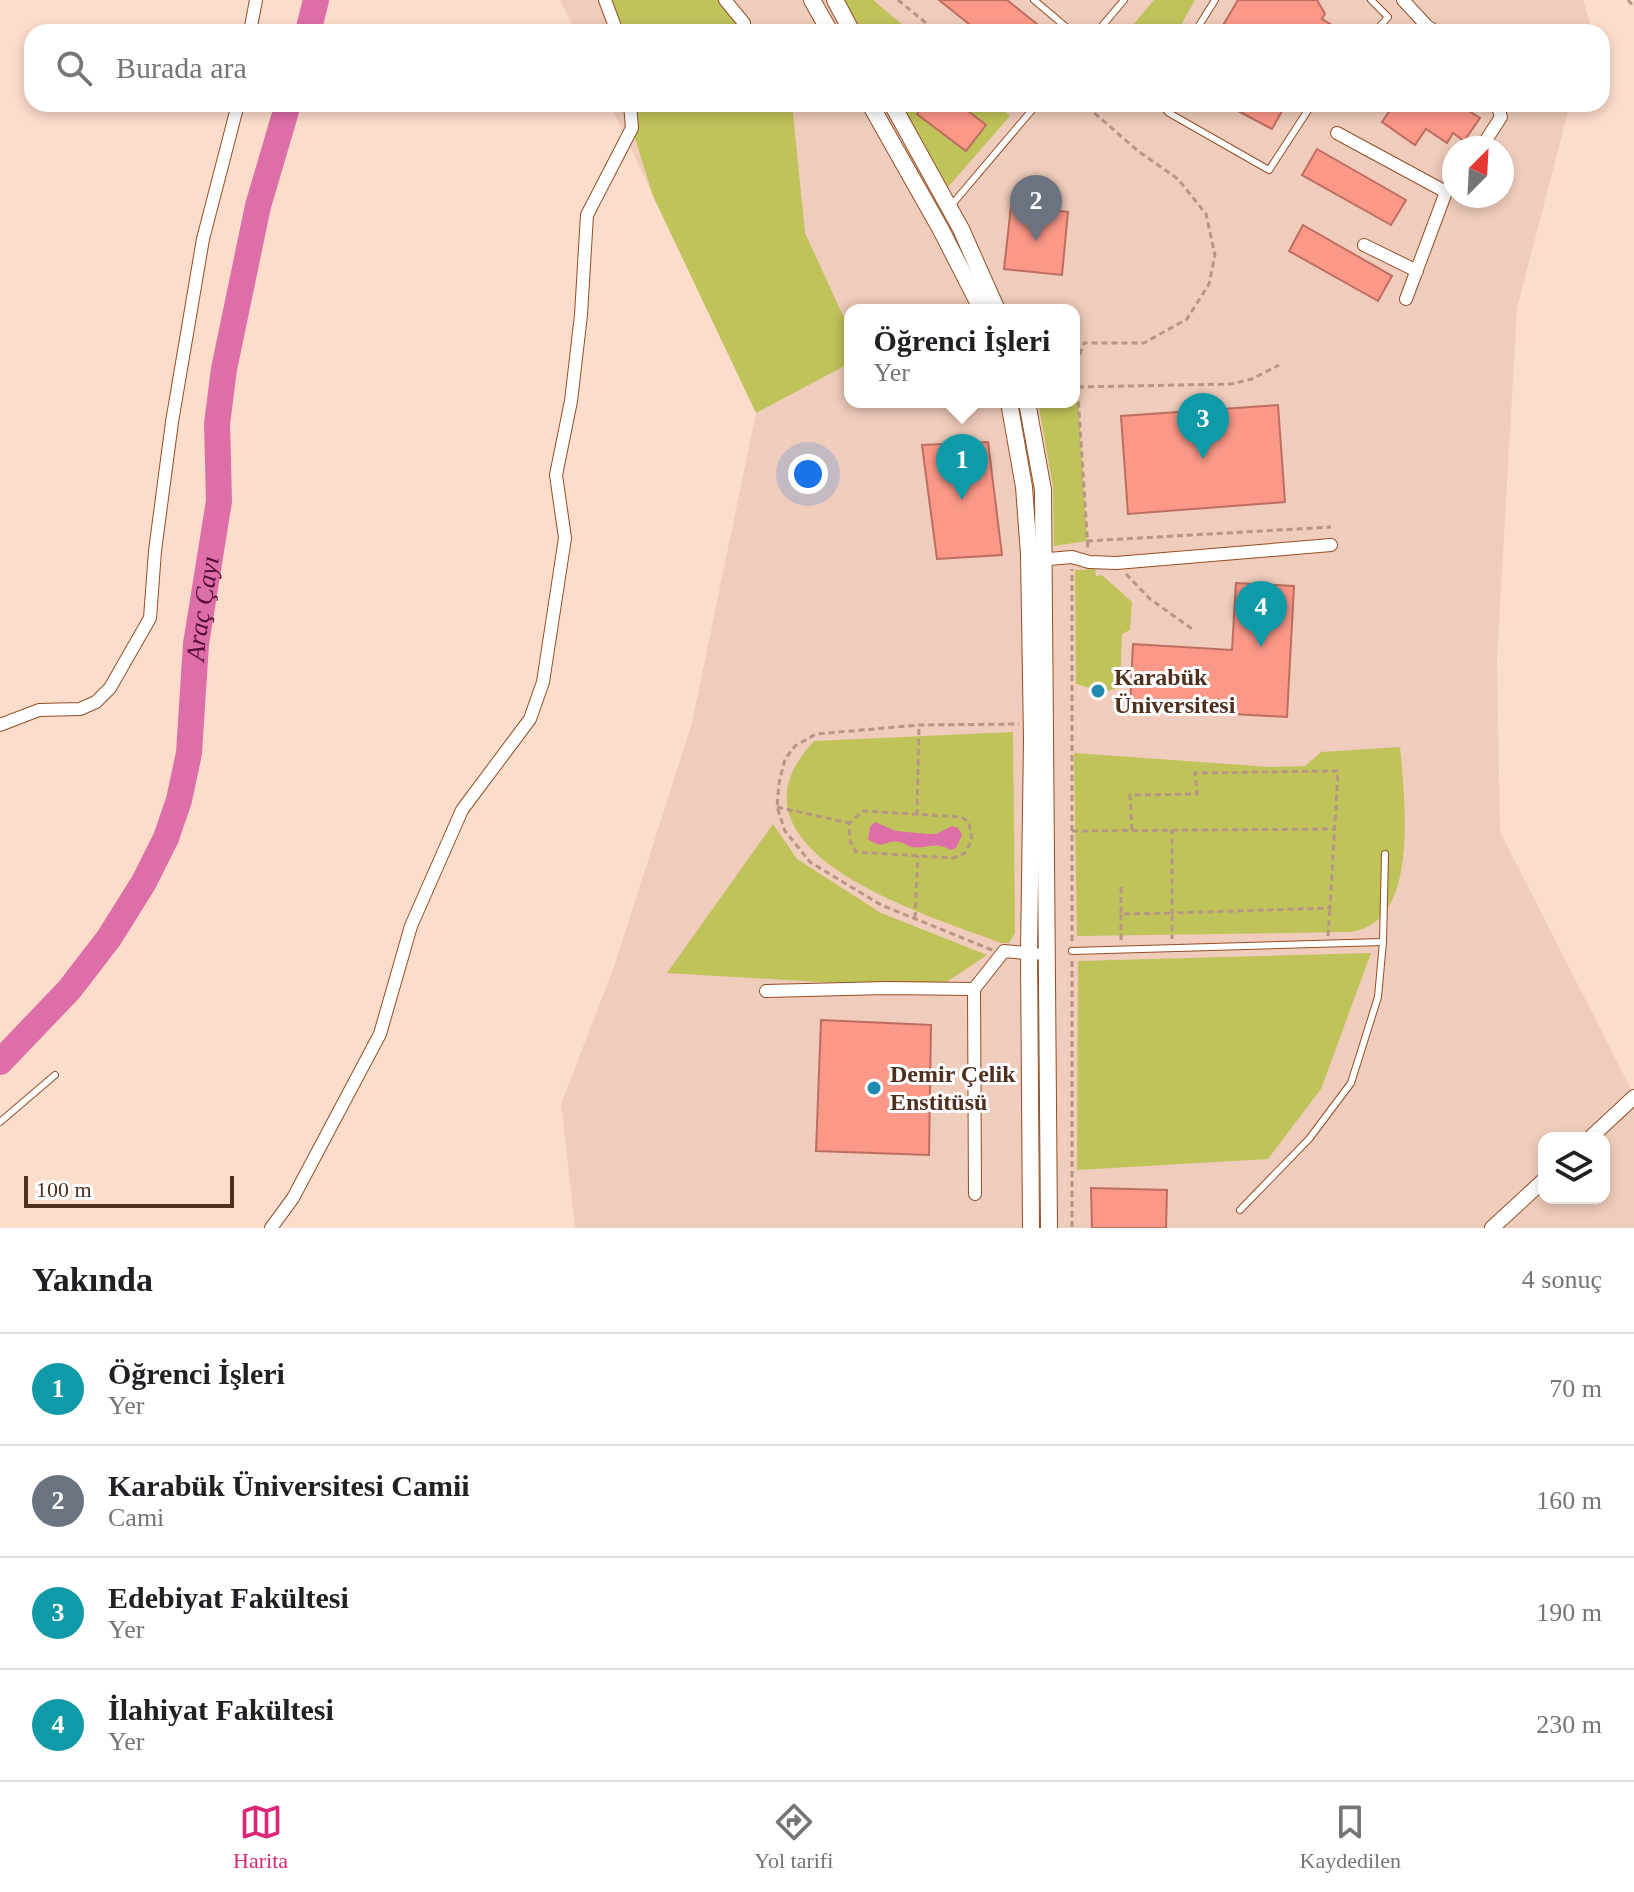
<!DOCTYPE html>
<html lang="tr">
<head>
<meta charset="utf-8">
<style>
	body { margin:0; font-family:"Times New Roman",serif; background:#f6f6f6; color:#202124 }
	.controls { position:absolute; right:24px; bottom:24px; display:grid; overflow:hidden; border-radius:16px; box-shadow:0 4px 12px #0003 }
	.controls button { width:72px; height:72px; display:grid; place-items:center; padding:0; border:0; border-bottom:2px solid #e0e0e0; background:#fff; color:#202124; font:40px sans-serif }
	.compass { position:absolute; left:1442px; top:136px; width:72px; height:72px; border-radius:50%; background:#fff; box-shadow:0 4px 12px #0003; rotate:24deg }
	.scale { position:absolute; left:24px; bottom:20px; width:210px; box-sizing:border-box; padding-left:8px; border:4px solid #4f301f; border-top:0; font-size:22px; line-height:28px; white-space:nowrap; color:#4f301f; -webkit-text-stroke:6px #fff; paint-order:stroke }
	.you { position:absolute; left:808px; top:474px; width:28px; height:28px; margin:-20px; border:6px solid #fff; border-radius:50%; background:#1a73e8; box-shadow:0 0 0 12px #1a73e833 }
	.badge { display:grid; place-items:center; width:52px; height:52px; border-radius:50%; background:#db2777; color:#fff; font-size:26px; font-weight:700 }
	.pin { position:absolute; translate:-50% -66px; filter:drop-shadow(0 2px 4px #0008) }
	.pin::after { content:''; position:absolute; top:42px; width:28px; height:24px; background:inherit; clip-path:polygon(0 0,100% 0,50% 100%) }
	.popup { position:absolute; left:844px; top:304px; width:236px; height:104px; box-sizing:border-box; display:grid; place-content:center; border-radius:16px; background:#fff; filter:drop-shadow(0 2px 6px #0005); font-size:26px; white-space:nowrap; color:#757577 }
	.popup b { font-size:30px; color:#202124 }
	.popup::after { content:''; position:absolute; left:50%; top:100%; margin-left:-16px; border:16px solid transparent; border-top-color:#fff }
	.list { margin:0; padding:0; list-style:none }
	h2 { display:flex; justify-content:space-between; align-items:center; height:104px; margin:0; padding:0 32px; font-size:34px }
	h2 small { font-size:26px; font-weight:400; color:#757577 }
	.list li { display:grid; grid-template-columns:52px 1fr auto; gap:24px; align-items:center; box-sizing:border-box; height:112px; padding:0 32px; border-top:2px solid #e0e0e0 }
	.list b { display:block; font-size:30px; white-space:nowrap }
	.list p { margin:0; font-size:26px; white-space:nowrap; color:#757577 }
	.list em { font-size:26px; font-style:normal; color:#757577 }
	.icon { flex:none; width:44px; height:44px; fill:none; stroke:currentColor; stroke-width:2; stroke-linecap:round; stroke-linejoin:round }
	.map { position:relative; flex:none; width:1634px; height:1228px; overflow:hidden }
	.search { position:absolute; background:#fff; box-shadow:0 4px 12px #0003; left:24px; right:24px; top:24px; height:88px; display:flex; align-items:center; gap:20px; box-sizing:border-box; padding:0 28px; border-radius:24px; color:#757577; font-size:30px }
	.sheet { height:552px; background:#fff }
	nav { display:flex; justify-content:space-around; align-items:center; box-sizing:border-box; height:112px; border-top:2px solid #e0e0e0; background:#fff; font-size:22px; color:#757577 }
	nav a { display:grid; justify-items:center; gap:4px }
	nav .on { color:#db2777 }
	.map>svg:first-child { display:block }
</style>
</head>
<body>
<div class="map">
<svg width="1634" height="1228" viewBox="0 0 1634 1228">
	<rect width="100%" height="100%" fill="#fcdccb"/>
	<!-- built -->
	<g fill="#efccbb" fill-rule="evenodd">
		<path d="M560,0H1583L1590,23L1588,32H576Z"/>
		<path d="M610,104H1570L1517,308L1497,659L1500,832L1634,1095V1228H575L561,1104L614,967L692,723L756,413ZM1454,148H1502V196H1454ZM850,310H1074V402H850ZM1544,1138H1604V1198H1544Z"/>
	</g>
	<!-- green -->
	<g fill="#c0c25a">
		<path d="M605,0H725L754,32H617Z"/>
		<path d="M843,0H873L911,32H861Z"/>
		<path d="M1154,0H1195L1177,32H1127Z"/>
		<path d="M630,104H792L805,233L850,331V363L756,413L653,196L632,128Z"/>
		<path d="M901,104H996L1010,116L948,187Z"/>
		<path d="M1074,363L1076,364L1087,541L1054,546L1053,486L1038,402H1074Z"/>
		<path d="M1095,569L1096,576L1102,575L1132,602L1130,630L1122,634L1120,687L1104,692L1076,684L1075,570Z"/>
		<path d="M1013,732L1015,933L1009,943H1001C927,915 711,851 814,741Z"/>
		<path d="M1400,747C1404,792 1418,904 1367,927C1362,930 1355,931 1349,932L1077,936L1074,753L1270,767L1305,766L1321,752Z"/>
		<path d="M773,824L797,859L881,913L987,955L945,983H836L667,973Z"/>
		<path d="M1371,953L1321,1089L1268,1159L1077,1170L1078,961Z"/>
	</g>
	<!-- water -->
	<path fill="#de6ea7" d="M875,822L896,831L928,834H936L952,826L958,828L962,835L956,848L950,850C936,840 925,850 912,847C907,846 904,842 899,842C885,839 884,851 868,839L870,827Z"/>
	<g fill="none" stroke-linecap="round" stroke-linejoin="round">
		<!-- river -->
		<g stroke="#de6ea7" stroke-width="26">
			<path d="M308,32L316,0"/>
			<path id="s1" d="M0,1062L69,990L109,938L144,882L166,838L179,800L189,753L196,644L219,501L217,424L224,369L258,206L288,104"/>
		</g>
	</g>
	<!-- building -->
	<g fill="#fc9888" stroke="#be6e61" stroke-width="2">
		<path d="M939,0H1007L1047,32H979Z"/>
		<path d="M1238,0H1317L1325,14L1322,19L1332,25L1327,32H1219Z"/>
		<path d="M925,104H959L986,125L966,151L917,114Z"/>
		<path d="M1225,104H1286L1272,129Z"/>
		<path d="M1394,104H1458L1480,118L1464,141L1453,133L1447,143L1426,129L1415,145L1382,122Z"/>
		<path d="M1317,149L1406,200L1391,225L1302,175Z"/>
		<path d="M1011,206L1068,212L1062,275L1004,269Z"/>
		<path d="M1303,225L1392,276L1378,301L1289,251Z"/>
		<path d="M1278,405L1285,502L1128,514L1121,416Z"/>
		<path d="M988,442L1002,555L937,559L922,445Z"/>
		<path d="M1236,583L1294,586L1287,717L1130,708L1133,644L1232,650Z"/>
		<path d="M821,1020L931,1025L929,1155L816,1151Z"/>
		<path d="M1091,1188L1167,1190L1166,1228H1092Z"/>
	</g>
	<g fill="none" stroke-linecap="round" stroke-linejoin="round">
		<defs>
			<g id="service">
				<path d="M1034,0L1072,32"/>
				<path d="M1371,0L1388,17L1375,32"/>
				<path d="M1097,32L1124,0"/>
				<path d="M1195,32L1215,0"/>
				<path d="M1161,104L1169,113L1269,170L1312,104"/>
				<path d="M949,208L1037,104"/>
				<path d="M1072,951L1383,942"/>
				<path d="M0,1122L55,1075"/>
				<path d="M1240,1210L1309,1139L1351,1083L1378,997L1383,942L1385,854"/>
			</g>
			<g id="minor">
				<path d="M605,0L617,32"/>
				<path d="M725,0L744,23"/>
				<path d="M1403,0L1427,26L1436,32"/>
				<path d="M250,32L256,0"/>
				<path d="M1337,133L1446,192"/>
				<path d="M1481,148L1501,117L1497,104"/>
				<path d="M1364,245L1417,271"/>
				<path d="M1406,299L1446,192L1454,183"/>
				<path d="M1037,560L1072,557L1089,562L1116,563L1331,545"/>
				<path d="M0,725L39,710L80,709L96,702L110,688L150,618L155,551L172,422L203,239L238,104"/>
				<path d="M766,991L886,988L974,989"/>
				<path d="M975,1194L974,989L1004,951L1036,954"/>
				<path d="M271,1228L293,1198L380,1034L411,926L462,810L530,719L543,682L565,538L556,475L571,401L581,315L587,215L632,128L630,104"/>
			</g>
			<g id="tertiary">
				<path d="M1590,1138L1634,1097"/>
				<path d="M1492,1228L1544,1180"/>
			</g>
			<g id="secondary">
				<path d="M812,0L830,32"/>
				<path d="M835,0L852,32"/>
				<path d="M870,104L940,228L982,310"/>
				<path d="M892,104L961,229L997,310"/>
				<path d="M1009,402L1024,487L1029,554L1032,739L1029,954L1031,1228"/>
				<path d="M1027,402L1043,490L1049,1228"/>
			</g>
		</defs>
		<!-- service casing -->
		<use href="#service" stroke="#924f26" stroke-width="8"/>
		<!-- minor casing -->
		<use href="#minor" stroke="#924f26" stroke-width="14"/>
		<!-- tertiary casing -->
		<use href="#tertiary" stroke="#924f26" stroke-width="16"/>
		<!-- secondary casing -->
		<use href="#secondary" stroke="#924f26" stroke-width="18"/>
		<!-- path -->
		<g stroke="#b69685" stroke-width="3" stroke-dasharray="6 4" stroke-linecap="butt">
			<path d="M898,0L937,32"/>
			<path d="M1628,0L1634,7"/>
			<path d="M1074,363L1076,364L1088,550"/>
			<path d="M1076,364L1084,343H1144L1187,319L1209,284L1215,255L1206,214L1178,179L1138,151L1084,104"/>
			<path d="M1078,387L1231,384L1252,379L1279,365"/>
			<path d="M1087,541L1331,527"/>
			<path d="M1126,574L1150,599L1195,631"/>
			<path d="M777,807L849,823L850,841L856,852L953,858L965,853L972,840L969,822L961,817L863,811L849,823"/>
			<path d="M917,815L919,725"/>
			<path d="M1132,830L1130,795L1197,794L1195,773L1338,771L1330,908L1172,913V830"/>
			<path d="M1072,831L1336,829"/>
			<path d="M1121,887V914L1172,913V939"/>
			<path d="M1121,914V942"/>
			<path d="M915,918L918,856"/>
			<path d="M1328,936L1330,908"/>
			<path d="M1072,941V569"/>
			<path d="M992,950L881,905L810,862L785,831L777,807L779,783L785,759L795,746L816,734L919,725L1019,724"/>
			<path d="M1072,961V1228"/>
		</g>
		<!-- service -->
		<use href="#service" stroke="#fff" stroke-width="6"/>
		<!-- minor -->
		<use href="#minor" stroke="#fff" stroke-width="12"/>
		<!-- tertiary -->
		<use href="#tertiary" stroke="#fff" stroke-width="14"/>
		<!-- secondary -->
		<use href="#secondary" stroke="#fff" stroke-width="16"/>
	</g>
	<!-- markers -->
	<g fill="#2289b1" stroke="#fff" stroke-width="3">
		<circle cx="1098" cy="691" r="8"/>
		<circle cx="874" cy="1088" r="8"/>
	</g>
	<g text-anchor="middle" stroke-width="6" stroke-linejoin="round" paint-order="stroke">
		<!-- poi labels -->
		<g font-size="24" font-weight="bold" fill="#4f301f" stroke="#fff" text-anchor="start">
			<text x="1114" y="685">Karabük<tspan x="1114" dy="28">Üniversitesi</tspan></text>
			<text x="890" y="1082">Demir Çelik<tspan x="890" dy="28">Enstitüsü</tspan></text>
		</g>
		<!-- water labels -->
		<g font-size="26" font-style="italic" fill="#540d37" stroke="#fff">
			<text dy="9" stroke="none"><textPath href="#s1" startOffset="514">Araç Çayı</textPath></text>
		</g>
	</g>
</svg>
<div class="controls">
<button><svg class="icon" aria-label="layers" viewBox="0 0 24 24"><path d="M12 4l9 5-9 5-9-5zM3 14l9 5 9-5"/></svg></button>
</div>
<svg class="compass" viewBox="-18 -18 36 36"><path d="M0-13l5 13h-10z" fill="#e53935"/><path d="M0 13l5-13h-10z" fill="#757577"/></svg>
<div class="scale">100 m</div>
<div class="you"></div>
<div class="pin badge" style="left:962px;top:500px;background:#0f9aa8">1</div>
<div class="popup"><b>Öğrenci İşleri</b>Yer</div>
<div class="pin badge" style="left:1036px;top:241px;background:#6b7280">2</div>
<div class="pin badge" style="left:1203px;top:459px;background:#0f9aa8">3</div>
<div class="pin badge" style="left:1261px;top:647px;background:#0f9aa8">4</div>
<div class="search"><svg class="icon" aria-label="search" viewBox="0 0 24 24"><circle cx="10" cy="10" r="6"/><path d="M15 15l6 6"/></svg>Burada ara</div>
</div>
<section class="sheet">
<h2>Yakında<small>4 sonuç</small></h2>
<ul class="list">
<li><span class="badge" style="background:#0f9aa8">1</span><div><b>Öğrenci İşleri</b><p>Yer</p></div><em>70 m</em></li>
<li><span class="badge" style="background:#6b7280">2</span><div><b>Karabük Üniversitesi Camii</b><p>Cami</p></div><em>160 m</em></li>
<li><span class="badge" style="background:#0f9aa8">3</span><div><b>Edebiyat Fakültesi</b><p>Yer</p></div><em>190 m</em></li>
<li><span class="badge" style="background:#0f9aa8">4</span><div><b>İlahiyat Fakültesi</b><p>Yer</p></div><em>230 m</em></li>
</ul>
</section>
<nav>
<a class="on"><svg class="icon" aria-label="map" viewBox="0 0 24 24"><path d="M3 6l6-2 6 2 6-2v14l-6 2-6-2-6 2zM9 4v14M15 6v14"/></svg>Harita</a>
<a><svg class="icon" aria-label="directions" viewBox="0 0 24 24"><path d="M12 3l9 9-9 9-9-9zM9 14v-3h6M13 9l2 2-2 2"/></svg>Yol tarifi</a>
<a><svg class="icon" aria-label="saved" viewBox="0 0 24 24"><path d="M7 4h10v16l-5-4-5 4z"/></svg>Kaydedilen</a>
</nav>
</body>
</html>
